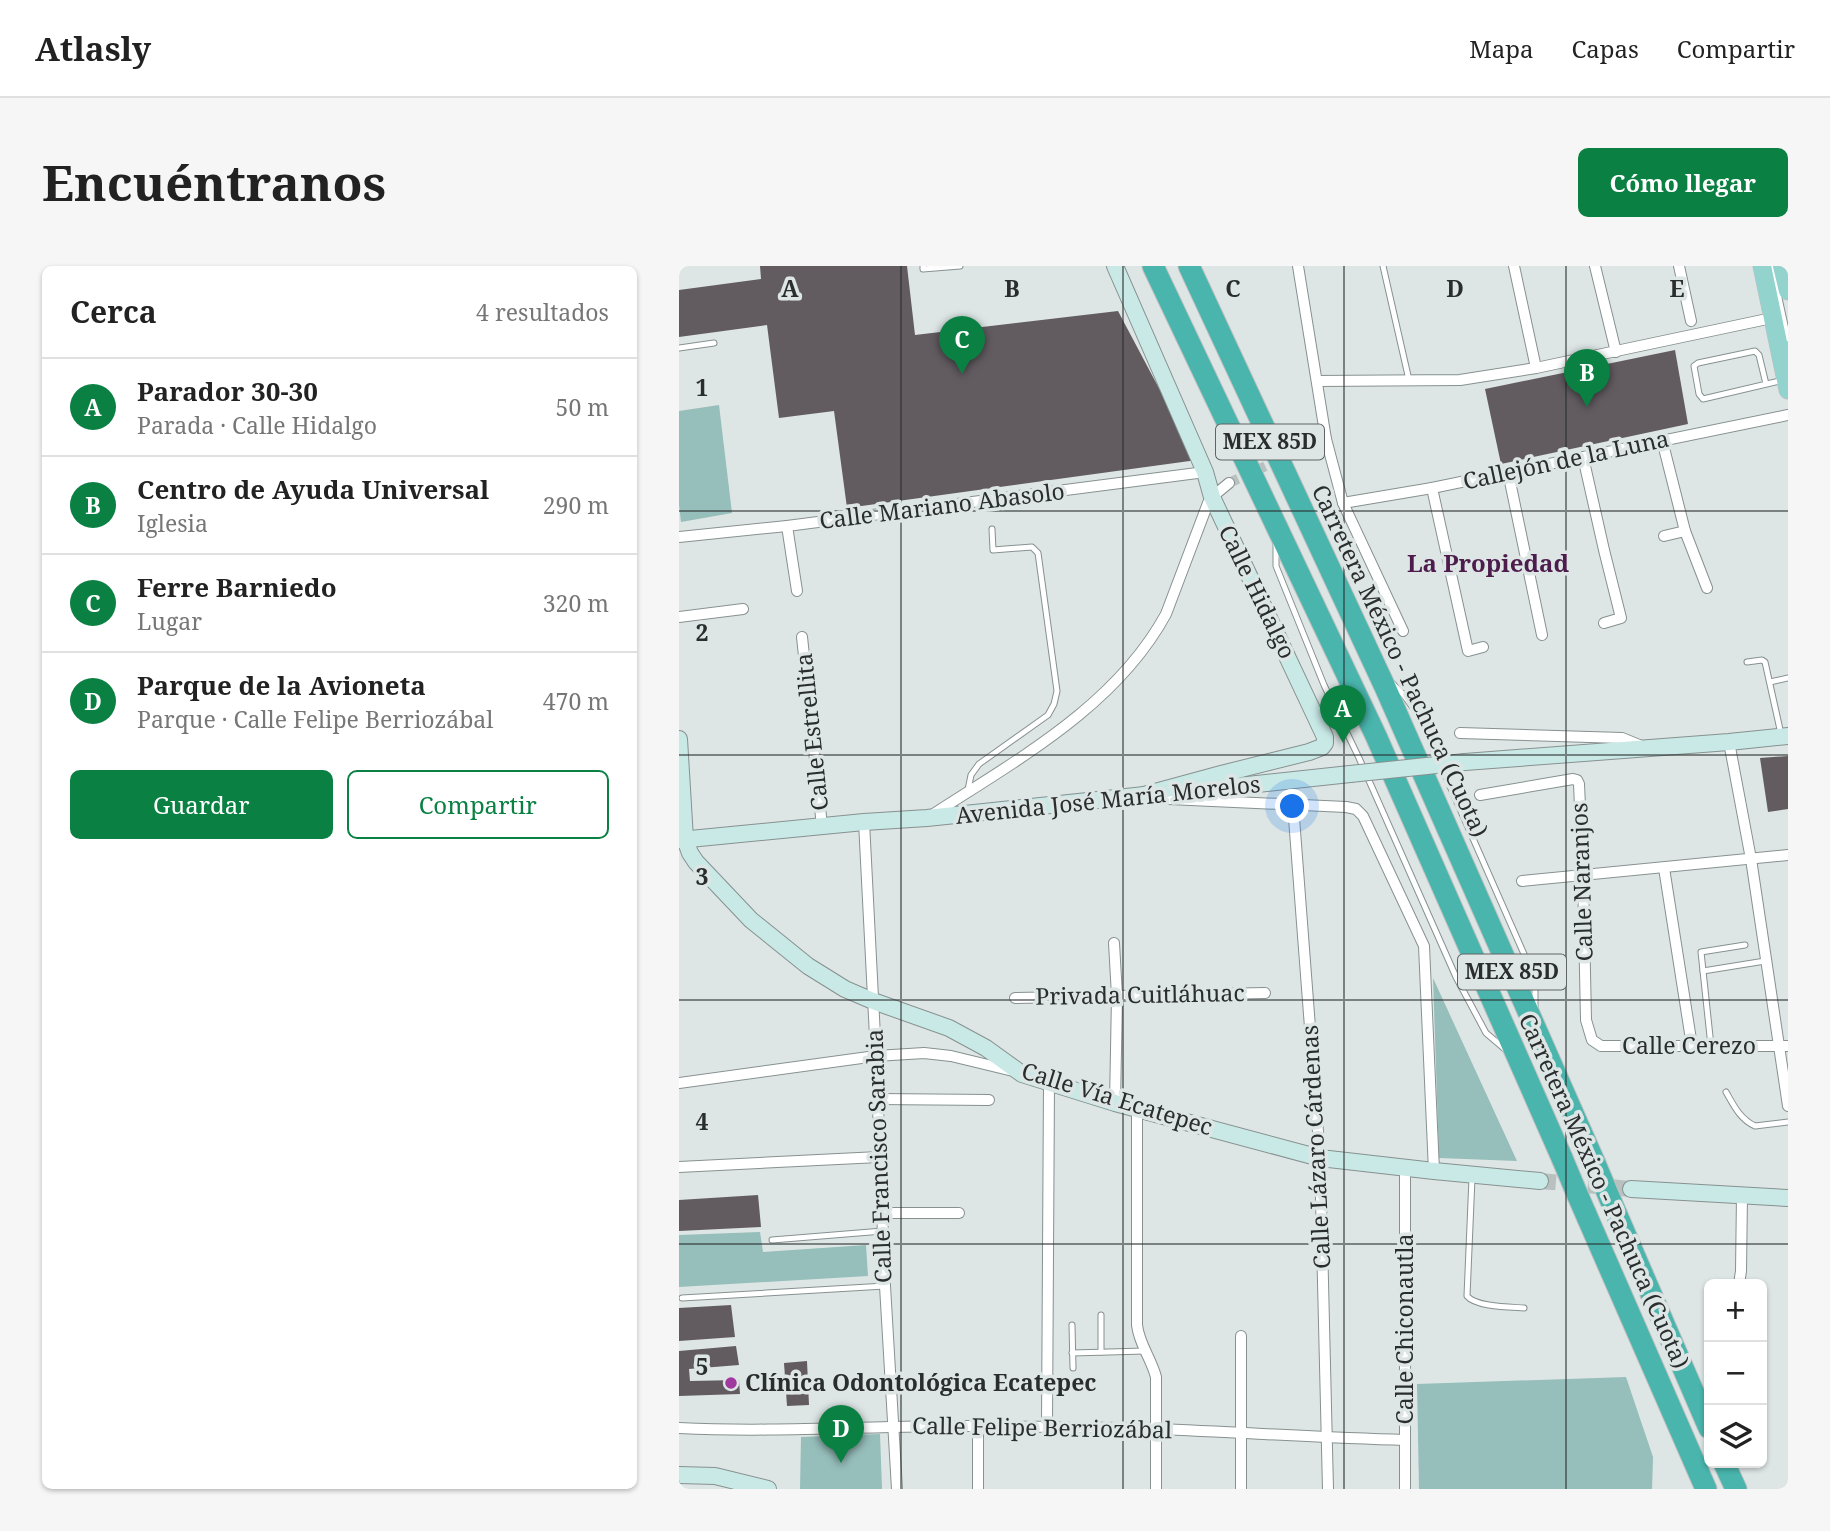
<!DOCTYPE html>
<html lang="es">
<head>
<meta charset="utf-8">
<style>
	body { margin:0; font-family:"Noto Serif",serif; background:#f6f6f6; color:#222 }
	.controls { position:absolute; right:21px; bottom:21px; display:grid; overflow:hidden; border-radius:10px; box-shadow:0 2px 5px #0004 }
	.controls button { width:63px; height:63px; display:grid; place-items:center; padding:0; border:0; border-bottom:2px solid #e0e0e0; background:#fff; color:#222; font:35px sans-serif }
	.you { position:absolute; left:614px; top:541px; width:24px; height:24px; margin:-18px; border:5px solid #fff; border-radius:50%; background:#1a73e8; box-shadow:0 0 0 10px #1a73e833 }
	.badge { display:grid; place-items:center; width:46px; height:46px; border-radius:50%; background:#0b8043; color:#fff; font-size:23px; font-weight:700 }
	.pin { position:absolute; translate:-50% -58px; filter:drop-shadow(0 2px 4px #0008) }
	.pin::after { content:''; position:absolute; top:37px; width:24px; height:21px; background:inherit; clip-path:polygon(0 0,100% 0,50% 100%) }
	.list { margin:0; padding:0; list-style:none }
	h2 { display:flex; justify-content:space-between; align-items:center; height:91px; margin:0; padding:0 28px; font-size:30px }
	h2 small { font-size:23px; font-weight:400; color:#767676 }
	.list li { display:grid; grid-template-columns:46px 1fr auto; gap:21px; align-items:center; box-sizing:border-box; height:98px; padding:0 28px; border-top:2px solid #e0e0e0 }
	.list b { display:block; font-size:26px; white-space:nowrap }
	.list p { margin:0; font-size:23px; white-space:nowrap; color:#767676 }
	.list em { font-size:23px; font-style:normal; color:#767676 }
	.actions { display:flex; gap:14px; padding:21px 28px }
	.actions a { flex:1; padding:16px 0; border:2px solid #0b8043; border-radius:10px; text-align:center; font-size:24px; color:#0b8043 }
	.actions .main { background:#0b8043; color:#fff }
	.icon { flex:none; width:38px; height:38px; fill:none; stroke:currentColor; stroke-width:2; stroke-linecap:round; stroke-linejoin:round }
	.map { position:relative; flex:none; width:1109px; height:1223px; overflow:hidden; border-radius:10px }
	header { display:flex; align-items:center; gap:42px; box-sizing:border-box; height:98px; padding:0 35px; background:#fff; border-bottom:2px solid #e0e0e0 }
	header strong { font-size:33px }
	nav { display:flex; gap:38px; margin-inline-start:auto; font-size:24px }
	.intro { display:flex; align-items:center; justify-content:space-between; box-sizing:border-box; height:168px; padding:0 42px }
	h1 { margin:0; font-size:49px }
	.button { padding:18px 32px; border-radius:10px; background:#0b8043; color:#fff; font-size:24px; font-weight:700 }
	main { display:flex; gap:42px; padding:0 42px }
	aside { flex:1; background:#fff; border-radius:10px; box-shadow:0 2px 5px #0004 }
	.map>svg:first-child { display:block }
</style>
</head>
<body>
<header>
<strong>Atlasly</strong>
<nav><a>Mapa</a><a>Capas</a><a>Compartir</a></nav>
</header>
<div class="intro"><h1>Encuéntranos</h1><a class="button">Cómo llegar</a></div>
<main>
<aside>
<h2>Cerca<small>4 resultados</small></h2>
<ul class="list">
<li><span class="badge">A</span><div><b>Parador 30-30</b><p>Parada · Calle Hidalgo</p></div><em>50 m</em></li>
<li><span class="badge">B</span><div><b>Centro de Ayuda Universal</b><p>Iglesia</p></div><em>290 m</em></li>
<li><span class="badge">C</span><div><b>Ferre Barniedo</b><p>Lugar</p></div><em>320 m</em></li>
<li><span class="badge">D</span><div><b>Parque de la Avioneta</b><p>Parque · Calle Felipe Berriozábal</p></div><em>470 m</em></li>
</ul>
<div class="actions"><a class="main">Guardar</a><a>Compartir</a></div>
</aside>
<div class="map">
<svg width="1109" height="1223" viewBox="0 0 1109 1223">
	<rect width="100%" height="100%" fill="#dde6e5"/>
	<!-- green -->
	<g fill="#96beba">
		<path d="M40,139L53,247L2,256L0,239V145Z"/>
		<path d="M754,712L838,895L760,892Z"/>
		<path d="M81,966L84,986L187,979L189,1010L0,1021V969Z"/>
		<path d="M947,1111L974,1191L973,1223H740L738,1118Z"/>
		<path d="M201,1168L203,1223H121L122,1171Z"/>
	</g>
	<!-- building -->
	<g fill="#625c61">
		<path d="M81,0H228L236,69L439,45L518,194L168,242L155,145L100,152L88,59L0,71V24L82,13Z"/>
		<path d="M996,84L1009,158L822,198L806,123Z"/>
		<path d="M1109,490V543L1089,546L1081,492Z"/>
		<path d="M79,929L82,961L0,965V934Z"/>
		<path d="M52,1039L56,1071L0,1075V1042Z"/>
		<path d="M57,1080L60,1099L10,1103L11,1115L60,1114L61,1128L0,1130V1085Z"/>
		<path d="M128,1095L130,1139L108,1140L105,1097Z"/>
	</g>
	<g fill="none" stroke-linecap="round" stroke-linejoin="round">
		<!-- street-tunnel -->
		<path stroke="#b9c1c0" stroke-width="10" stroke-dasharray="10 5" stroke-linecap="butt" d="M550,217L628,181"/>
		<!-- secondary-tunnel -->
		<path stroke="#b9c1c0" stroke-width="16" stroke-dasharray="16 8" stroke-linecap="butt" d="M861,915L952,923"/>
		<defs>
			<g id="lane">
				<path d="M244,0V3L281,0"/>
				<path d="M704,0L730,114"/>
				<path d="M1093,0L1109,73"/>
				<path d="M0,82L35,77"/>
				<path d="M1087,118L1080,89L1076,85L1019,97L1015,100L1020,128L1024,133L1105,114"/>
				<path d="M597,278V300L645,419L680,492L777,711L807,767L827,784"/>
				<path d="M1068,396L1083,394L1086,396L1102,468"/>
				<path d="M1091,416L1109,412"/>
				<path d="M714,418L724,428L740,450L852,704L856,723V742"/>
				<path d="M289,524L292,509L300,498L369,449L375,438L378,425L359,287L353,281L314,284L313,263"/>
				<path d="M1024,705L1086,695"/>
				<path d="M1032,780L1022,686L1066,679"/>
				<path d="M1047,826C1055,840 1061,853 1076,860L1109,856"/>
				<path d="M793,912L788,1030C797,1041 830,1041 845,1042"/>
				<path d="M93,974L204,965"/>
				<path d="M3,1032L206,1020"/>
				<path d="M393,1059L394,1102"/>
				<path d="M422,1086V1049"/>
				<path d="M393,1087L466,1085"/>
			</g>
			<g id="street">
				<path d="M619,0L647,173L664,237L724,365"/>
				<path d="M835,0L857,102"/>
				<path d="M916,0L937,86"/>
				<path d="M1000,0L1012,55"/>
				<path d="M638,115L781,114L857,102L1093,52"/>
				<path d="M983,174L1006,265L1028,322"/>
				<path d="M628,181L647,173"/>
				<path d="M904,191L925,284L942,352L925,357"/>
				<path d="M829,206L863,369"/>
				<path d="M753,222L789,385L804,381"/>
				<path d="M664,237L753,222L1109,149"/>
				<path d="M108,260L118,325"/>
				<path d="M985,270L1006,265"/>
				<path d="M0,271L108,260L526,206"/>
				<path d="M0,351L64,343"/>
				<path d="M123,371L143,560"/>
				<path d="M781,467L943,472L965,481"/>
				<path d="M1050,476L1072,593L1109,840"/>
				<path d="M801,529L894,513L898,514L900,518L904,609L907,754L913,774L922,780H1109"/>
				<path d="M468,532L667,541L677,543L684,550L745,680L755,905"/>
				<path d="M614,539L641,892L649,1223"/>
				<path d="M253,549C339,493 437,440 487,348L529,237L533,231L550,217"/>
				<path d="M185,556L197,790L206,1020L218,1223"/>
				<path d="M985,602L1013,780"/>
				<path d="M843,615L1109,589"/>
				<path d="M435,677L438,730L436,837"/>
				<path d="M336,732L586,727"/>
				<path d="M0,817L197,790L245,787L272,790L334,805"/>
				<path d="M199,833L310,834"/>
				<path d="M458,843V1059C460,1078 472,1092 477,1111V1223"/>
				<path d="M0,901L200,891"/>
				<path d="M726,902V1223"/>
				<path d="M203,947H280"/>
				<path d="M1060,1018L1062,1005L1063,929"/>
				<path d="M562,1070V1223"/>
				<path d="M368,1161L370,817"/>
				<path d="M0,1162C100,1167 201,1159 302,1160C360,1161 419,1161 477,1163C560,1166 643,1172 726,1174"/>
				<path d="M299,1223V1160"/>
			</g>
			<g id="secondary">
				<path d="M436,0L526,206L533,231L646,471V477L643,481L630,486L542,508L465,529"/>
				<path d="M0,473L6,573L11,587L17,596L72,654L129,700L166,723L194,735L270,762L307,782L343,808L436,837L641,892L755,905L861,915"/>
				<path d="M786,496L1050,476L1109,470"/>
				<path d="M504,526L671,508"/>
				<path d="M0,574L185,556L248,552L475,528"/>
				<path d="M952,923L1109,932"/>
				<path d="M0,1209L36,1210L89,1223"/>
			</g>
			<g id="primary">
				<path d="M1083,0L1109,124"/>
				<path d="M1103,0L1109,25"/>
			</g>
			<g id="highway">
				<path d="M474,0L697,470L883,892"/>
				<path d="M510,0L706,421L915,895"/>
				<path d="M899,930L1027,1223"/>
				<path d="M931,933L1030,1162"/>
				<path d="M1045,1197L1057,1223"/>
			</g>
		</defs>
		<!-- lane casing -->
		<use href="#lane" stroke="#879190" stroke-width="7"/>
		<!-- street casing -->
		<use href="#street" stroke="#879190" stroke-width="12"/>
		<!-- secondary casing -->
		<use href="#secondary" stroke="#879190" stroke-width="18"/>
		<!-- primary casing -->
		<use href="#primary" stroke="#bfc0c0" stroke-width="19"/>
		<!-- highway casing -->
		<use href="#highway" stroke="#bfc0c0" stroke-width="23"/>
		<!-- lane -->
		<use href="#lane" stroke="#fff" stroke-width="5"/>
		<!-- street -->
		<use href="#street" stroke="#fff" stroke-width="10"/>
		<!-- secondary -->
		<use href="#secondary" stroke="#c8e9e6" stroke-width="16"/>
		<!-- primary -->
		<use href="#primary" stroke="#92d3ce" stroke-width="18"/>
		<!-- highway -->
		<use href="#highway" stroke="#49b5ad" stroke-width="21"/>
		<defs>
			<path id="secondary-bridge" d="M671,508L786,496"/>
			<g id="highway-bridge">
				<path d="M883,892L899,930"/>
				<path d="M915,895L931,933"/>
			</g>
		</defs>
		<!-- secondary-bridge casing -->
		<use href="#secondary-bridge" stroke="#879190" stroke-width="18" stroke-linecap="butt"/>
		<!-- highway-bridge casing -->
		<use href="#highway-bridge" stroke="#bfc0c0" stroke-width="23" stroke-linecap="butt"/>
		<!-- secondary-bridge -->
		<use href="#secondary-bridge" stroke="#c8e9e6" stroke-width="16"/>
		<!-- highway-bridge -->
		<use href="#highway-bridge" stroke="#49b5ad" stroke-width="21"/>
	</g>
	<!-- grid -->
	<path fill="none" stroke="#2a2d2d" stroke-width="2" stroke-opacity="0.55" d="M222,0V1223M444,0V1223M665,0V1223M887,0V1223M0,245H1109M0,489H1109M0,734H1109M0,978H1109"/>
	<!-- markers -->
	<circle fill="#9f399e" stroke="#dde6e5" stroke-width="2.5" cx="52" cy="1117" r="7"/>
	<g text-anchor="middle" stroke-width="7" stroke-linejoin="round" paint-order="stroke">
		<!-- shield labels -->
		<g fill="#dde6e5" stroke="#606464" stroke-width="2">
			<rect x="537" y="158.5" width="108" height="35" rx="5"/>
			<rect x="779" y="688.5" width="108" height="35" rx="5"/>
		</g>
		<g font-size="21" font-weight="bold" fill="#2a2d2d">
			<text x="591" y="183">MEX 85D</text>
			<text x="833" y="713">MEX 85D</text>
		</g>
		<!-- street labels -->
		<g font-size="23" fill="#2a2d2d" stroke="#dde6e5">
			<text transform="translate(887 194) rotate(-12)" y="8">Callejón de la Luna</text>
			<text transform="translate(263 240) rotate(-7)" y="8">Calle Mariano Abasolo</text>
			<text transform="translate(578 326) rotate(64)" y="8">Calle Hidalgo</text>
			<text transform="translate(721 395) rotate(65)" y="8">Carretera México - Pachuca (Cuota)</text>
			<text transform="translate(133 466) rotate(-96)" y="8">Calle Estrellita</text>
			<text transform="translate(429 534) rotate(-6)" y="8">Avenida José María Morelos</text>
			<text transform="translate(903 616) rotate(-92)" y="8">Calle Naranjos</text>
			<text transform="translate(461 729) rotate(-1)" y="8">Privada Cuitláhuac</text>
			<text x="1010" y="788">Calle Cerezo</text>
			<text transform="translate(438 833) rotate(17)" y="8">Calle Vía Ecatepec</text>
			<text transform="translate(637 881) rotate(-93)" y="8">Calle Lázaro Cárdenas</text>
			<text transform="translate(200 890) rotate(-92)" y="8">Calle Francisco Sarabia</text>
			<text transform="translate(925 925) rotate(66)" y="8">Carretera México - Pachuca (Cuota)</text>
			<text transform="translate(726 1063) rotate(-90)" y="8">Calle Chiconautla</text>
			<text transform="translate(363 1162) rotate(1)" y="8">Calle Felipe Berriozábal</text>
		</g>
		<!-- poi labels -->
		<g font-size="23" font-weight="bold" fill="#2a2d2d" stroke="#dde6e5" text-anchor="start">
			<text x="66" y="1125">Clínica Odontológica Ecatepec</text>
		</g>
		<!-- neighbourhood labels -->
		<g font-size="24" font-weight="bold" fill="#4d1c4c" stroke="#dde6e5">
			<text x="809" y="306">La Propiedad</text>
		</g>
	</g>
	<g font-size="23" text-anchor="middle" font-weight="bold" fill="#2a2d2d" stroke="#dde6e5" stroke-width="7" stroke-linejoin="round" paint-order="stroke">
		<text x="111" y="31">A</text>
		<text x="333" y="31">B</text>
		<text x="554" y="31">C</text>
		<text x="776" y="31">D</text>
		<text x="998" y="31">E</text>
		<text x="23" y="130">1</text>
		<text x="23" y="375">2</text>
		<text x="23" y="619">3</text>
		<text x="23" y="864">4</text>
		<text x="23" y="1109">5</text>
	</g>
</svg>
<div class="controls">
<button>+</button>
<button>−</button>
<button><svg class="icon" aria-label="layers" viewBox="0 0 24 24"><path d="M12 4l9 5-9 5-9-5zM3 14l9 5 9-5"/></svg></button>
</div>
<div class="you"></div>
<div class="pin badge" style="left:664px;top:477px">A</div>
<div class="pin badge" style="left:908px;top:141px">B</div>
<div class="pin badge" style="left:283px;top:108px">C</div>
<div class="pin badge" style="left:162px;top:1197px">D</div>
</div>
</main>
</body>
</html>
